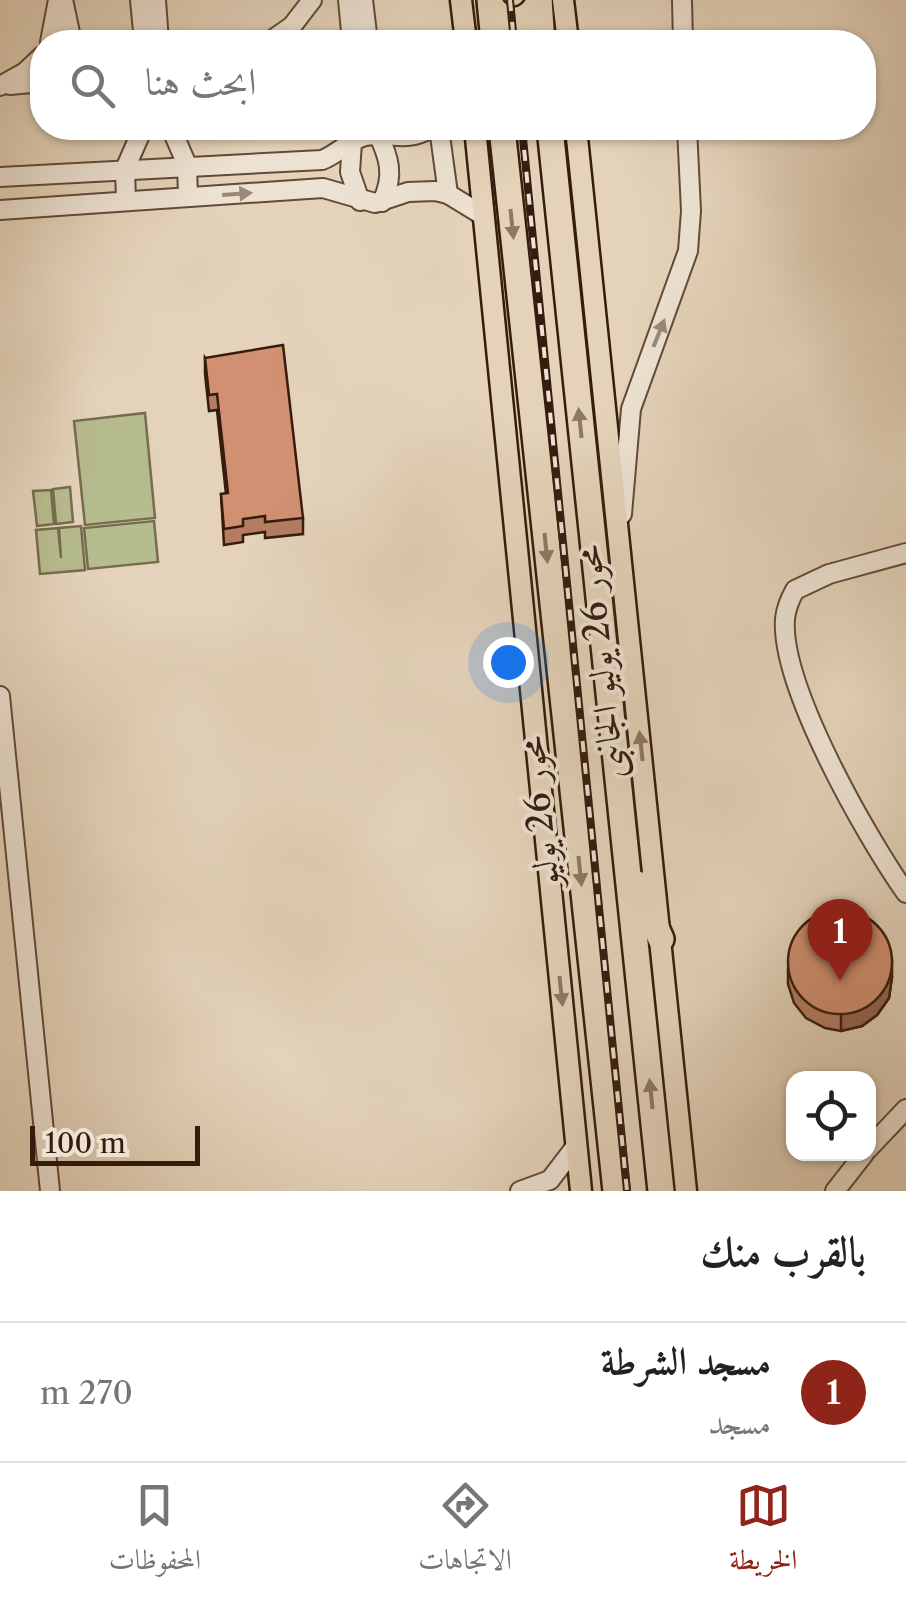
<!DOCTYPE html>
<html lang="ar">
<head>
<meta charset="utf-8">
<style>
	body { margin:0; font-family:"Libre Caslon Text",Amiri,serif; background:#f2f2f2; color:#222; direction:rtl }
	.controls { position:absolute; right:30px; bottom:30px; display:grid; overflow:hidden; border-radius:20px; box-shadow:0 2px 8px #0004 }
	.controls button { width:90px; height:90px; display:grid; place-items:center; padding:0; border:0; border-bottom:2px solid #e0e0e0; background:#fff; color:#222; font:50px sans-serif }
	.scale { position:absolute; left:30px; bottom:25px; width:170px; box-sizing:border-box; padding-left:10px; border:5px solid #351c0d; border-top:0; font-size:28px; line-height:35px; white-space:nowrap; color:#351c0d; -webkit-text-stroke:8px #ede2d2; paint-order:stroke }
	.you { position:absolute; left:508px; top:662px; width:35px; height:35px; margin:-25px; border:8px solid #fff; border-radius:50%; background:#1a73e8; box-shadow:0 0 0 15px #1a73e833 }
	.badge { display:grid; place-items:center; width:65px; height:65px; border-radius:50%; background:#8f2418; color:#fff; font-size:32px; font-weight:700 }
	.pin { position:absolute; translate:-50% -82px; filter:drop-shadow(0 2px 5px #0008) }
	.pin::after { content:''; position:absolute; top:52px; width:35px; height:30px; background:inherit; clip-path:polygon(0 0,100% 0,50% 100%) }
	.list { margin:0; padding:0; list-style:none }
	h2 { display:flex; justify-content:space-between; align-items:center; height:130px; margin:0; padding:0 40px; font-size:42px }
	h2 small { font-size:32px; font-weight:400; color:#767676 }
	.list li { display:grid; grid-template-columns:65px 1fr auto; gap:30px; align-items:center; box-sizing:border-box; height:140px; padding:0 40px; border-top:2px solid #e0e0e0 }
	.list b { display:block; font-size:38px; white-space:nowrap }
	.list p { margin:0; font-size:32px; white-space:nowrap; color:#767676 }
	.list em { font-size:32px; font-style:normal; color:#767676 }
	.icon { flex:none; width:55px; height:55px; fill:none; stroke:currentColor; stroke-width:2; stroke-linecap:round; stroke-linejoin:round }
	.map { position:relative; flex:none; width:906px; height:1191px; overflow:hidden; direction:ltr }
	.search { position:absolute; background:#fff; box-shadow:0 2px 8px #0004; left:30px; right:30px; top:30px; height:110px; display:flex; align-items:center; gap:25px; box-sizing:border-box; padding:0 35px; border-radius:40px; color:#767676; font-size:38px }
	.sheet { height:270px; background:#fff }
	nav { display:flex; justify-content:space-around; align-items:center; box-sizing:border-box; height:140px; border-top:2px solid #e0e0e0; background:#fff; font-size:28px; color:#767676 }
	nav a { display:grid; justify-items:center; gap:5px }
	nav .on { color:#8f2418 }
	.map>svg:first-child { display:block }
</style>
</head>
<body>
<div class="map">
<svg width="906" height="1191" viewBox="0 0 906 1191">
	<rect width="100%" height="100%" fill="#e4d3ba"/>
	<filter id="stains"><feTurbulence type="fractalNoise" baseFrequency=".002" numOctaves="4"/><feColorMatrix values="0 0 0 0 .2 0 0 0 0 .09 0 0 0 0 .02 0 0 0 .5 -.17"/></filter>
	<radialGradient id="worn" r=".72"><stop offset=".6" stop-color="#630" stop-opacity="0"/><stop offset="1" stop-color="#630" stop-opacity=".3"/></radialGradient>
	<!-- green -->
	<g fill="#b6bc8e" stroke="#766c4e" stroke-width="2.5">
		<path d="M145,413L155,518L85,525L74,421Z"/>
		<path d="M70,487L73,522L56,524L53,489Z"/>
		<path d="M51,490L54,524L37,526L33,491Z"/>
		<path d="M154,521L158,562L88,569L84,528Z"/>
		<path d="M81,526L85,570L40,574L36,530L58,528L61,558L59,528Z"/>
	</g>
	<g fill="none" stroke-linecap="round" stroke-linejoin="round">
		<defs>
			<g id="minor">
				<path d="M140,0L144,42"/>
				<path d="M156,0L159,42"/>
				<path d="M348,0L352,42"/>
				<path d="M363,0L368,42"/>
				<path d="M682,0L683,42"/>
				<path d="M64,4L72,42"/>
				<path d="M50,42L58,0"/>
				<path d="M269,42L292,26L312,0"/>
				<path d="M10,85L42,82"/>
				<path d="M0,86L25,72L42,56"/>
				<path d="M171,128L187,165L188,197"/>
				<path d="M439,128L448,194"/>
				<path d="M377,132C389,157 395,175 382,202"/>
				<path d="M352,142L350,172L360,201"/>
				<path d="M0,177L322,160C338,154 350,139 366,136C393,131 402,144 432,128"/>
				<path d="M126,201L125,169L143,128"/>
				<path d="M0,210L323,188L375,203L408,192L435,191L448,194L484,216"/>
				<path d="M622,514L631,409L688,251L691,211L687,128"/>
				<path d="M906,553L829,574L795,590C790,599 786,608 785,619C780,686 867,838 906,893"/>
				<path d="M0,696L50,1191"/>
				<path d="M868,1149L906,1109"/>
				<path d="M520,1191L550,1180L576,1146"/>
				<path d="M835,1191L864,1154"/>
			</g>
			<g id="major">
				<path d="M461,0L466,42"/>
				<path d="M563,0L568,42"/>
				<path d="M475,128L581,1191"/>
				<path d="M576,128L686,1191"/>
			</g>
			<g id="highway">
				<path d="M490,0L494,42"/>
				<path d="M539,0L542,42"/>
				<path d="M491,7C507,26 528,24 539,2"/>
				<path d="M502,128L616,1191"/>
				<path d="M550,128L661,1191"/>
				<path d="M637,884L661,939"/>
			</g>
		</defs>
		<!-- minor casing -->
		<use href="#minor" stroke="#614a38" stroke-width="22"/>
		<!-- major casing -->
		<use href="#major" stroke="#351c0d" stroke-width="25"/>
		<!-- highway casing -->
		<use href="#highway" stroke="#351c0d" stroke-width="30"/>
		<!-- minor -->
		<use href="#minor" stroke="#ede2d2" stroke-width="18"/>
		<!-- major -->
		<use href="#major" stroke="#e4d3ba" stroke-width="20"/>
		<!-- highway -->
		<use href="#highway" stroke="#e4d3ba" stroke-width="25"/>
		<defs>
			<g id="rail">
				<path d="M510,0L514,42"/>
				<path d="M522,128L627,1191"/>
			</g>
		</defs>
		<!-- rail casing -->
		<use href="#rail" stroke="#351c0d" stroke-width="8"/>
		<!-- rail -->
		<use href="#rail" stroke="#ede2d2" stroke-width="4" stroke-dasharray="11" stroke-linecap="butt"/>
	</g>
	<!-- wall -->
	<g fill="#b47c62" stroke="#351c0d" stroke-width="2.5">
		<path d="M205,358L303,518V534L265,538V532L243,535V542L224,545L221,494H226L217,410L209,411L205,374Z"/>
		<path d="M788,969L892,977L889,998L877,1015L862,1026L841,1031L825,1028L806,1018L794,1003L788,984Z"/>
	</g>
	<!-- shaded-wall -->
	<path fill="#926550" stroke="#351c0d" stroke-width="2.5" d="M892,961V977L889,998L877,1015L862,1026L841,1031V1015Z"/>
	<!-- building -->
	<g fill="#d19072" stroke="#351c0d" stroke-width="2.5">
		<path d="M283,345L303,518L265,522V516L243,519V526L224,529L221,494L228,493L217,394L209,395L205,358Z"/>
		<circle cx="840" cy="962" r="52"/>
	</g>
	<!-- one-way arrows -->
	<defs><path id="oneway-solid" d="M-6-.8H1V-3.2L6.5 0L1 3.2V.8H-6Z" transform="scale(2.5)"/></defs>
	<g fill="#9a8979">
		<use href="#oneway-solid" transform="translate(237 194) rotate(-4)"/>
		<use href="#oneway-solid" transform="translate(659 333) rotate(-68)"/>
	</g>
	<g fill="#8c7864">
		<use href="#oneway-solid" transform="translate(512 224) rotate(84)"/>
		<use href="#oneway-solid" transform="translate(580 423) rotate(-96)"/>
		<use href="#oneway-solid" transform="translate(546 548) rotate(84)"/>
		<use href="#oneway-solid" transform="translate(641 746) rotate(-96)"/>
		<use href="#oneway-solid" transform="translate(580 871) rotate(84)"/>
		<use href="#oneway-solid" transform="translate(561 991) rotate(84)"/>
		<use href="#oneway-solid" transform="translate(651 1094) rotate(-96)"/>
	</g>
	<g text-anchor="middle" stroke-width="8" stroke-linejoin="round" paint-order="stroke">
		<!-- street labels -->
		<g font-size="35" fill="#351c0d" stroke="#ede2d2">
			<text transform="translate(600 662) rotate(-96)" y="12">محور 26 يوليو الجانبى</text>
			<text transform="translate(539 812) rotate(-96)" y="12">محور 26 يوليو</text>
		</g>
	</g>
	<rect width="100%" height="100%" filter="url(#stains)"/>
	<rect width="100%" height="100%" fill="url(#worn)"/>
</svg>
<div class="controls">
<button><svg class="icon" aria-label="locate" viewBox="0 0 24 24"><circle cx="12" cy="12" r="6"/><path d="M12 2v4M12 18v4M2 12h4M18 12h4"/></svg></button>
</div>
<div class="scale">100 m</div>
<div class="you"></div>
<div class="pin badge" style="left:840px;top:981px">1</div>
<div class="search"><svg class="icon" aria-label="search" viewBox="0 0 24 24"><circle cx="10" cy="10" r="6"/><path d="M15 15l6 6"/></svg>ابحث هنا</div>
</div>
<section class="sheet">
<h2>بالقرب منك<small></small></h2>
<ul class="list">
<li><span class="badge">1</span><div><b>مسجد الشرطة</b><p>مسجد</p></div><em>270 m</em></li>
</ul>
</section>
<nav>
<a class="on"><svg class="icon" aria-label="map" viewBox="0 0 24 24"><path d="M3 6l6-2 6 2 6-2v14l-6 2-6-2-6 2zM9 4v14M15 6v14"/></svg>الخريطة</a>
<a><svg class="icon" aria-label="directions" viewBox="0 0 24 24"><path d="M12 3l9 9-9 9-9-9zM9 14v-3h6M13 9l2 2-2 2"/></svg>الاتجاهات</a>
<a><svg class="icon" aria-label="saved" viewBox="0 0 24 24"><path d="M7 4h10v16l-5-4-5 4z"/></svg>المحفوظات</a>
</nav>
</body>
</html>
